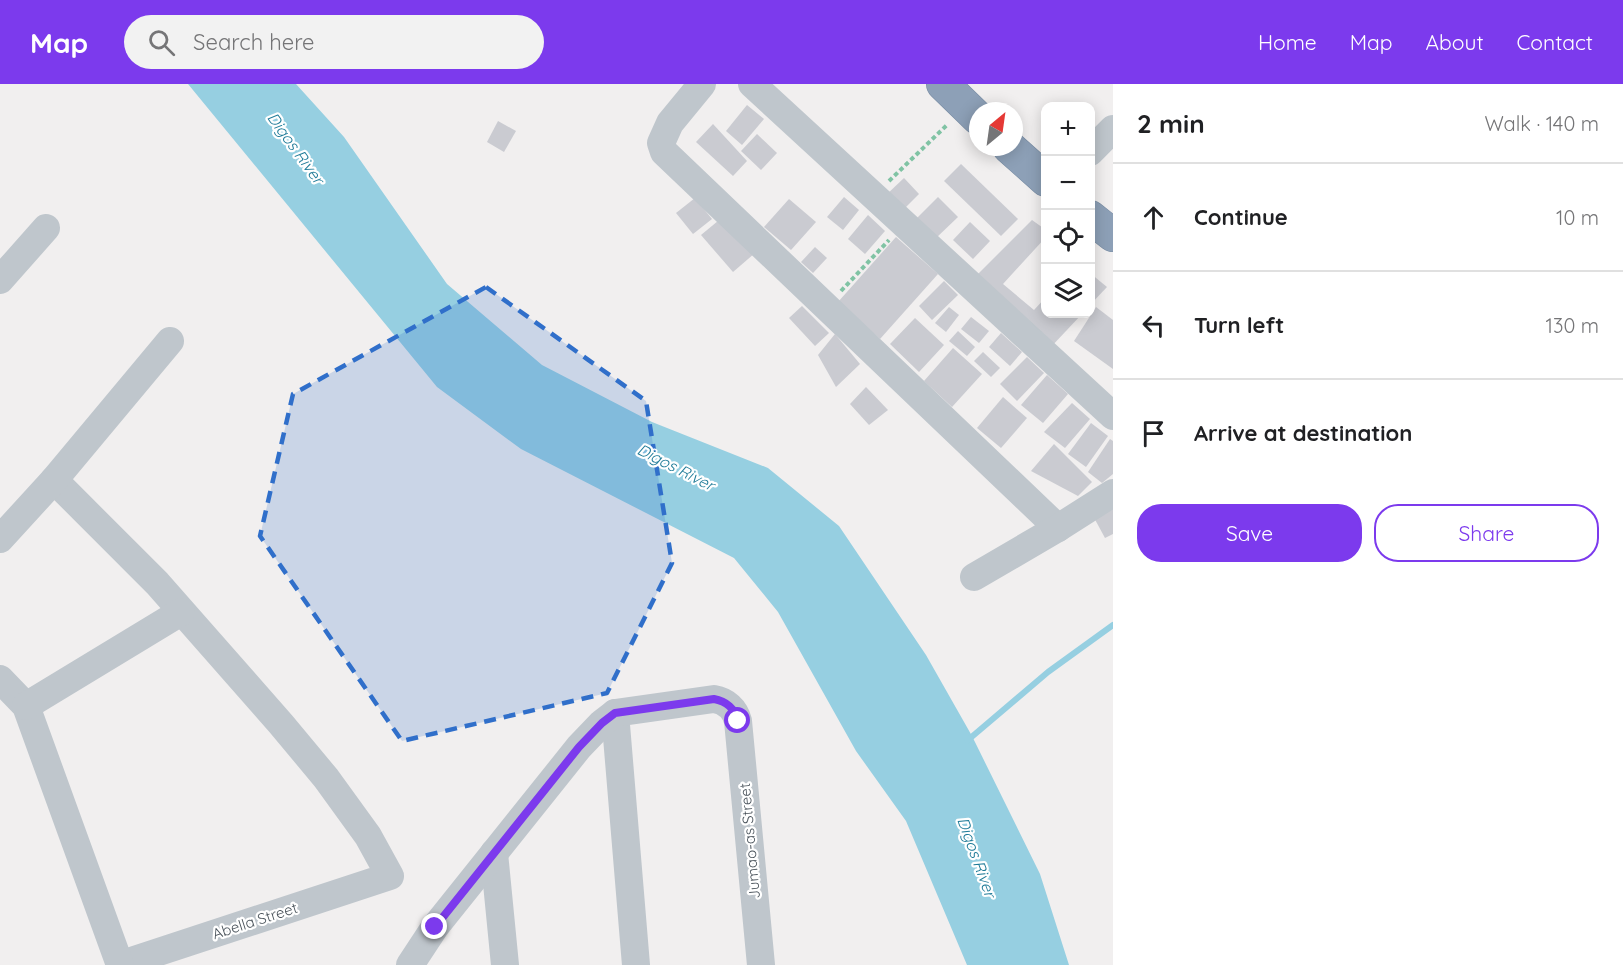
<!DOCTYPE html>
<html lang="en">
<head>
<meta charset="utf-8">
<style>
	body { margin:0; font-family:Quicksand,sans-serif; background:#f2f2f2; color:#202124 }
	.controls { position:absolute; right:18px; top:18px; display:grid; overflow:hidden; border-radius:12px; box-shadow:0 3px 15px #0003 }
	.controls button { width:54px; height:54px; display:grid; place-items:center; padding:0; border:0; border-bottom:2px solid #e0e0e0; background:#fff; color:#202124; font:30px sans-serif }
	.compass { position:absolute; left:969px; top:18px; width:54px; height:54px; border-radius:50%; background:#fff; box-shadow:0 3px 15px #0003; rotate:29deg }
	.stop { position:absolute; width:18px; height:18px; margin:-14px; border:4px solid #7c3aed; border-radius:50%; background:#fff }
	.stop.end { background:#7c3aed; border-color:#fff; box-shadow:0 2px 6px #0008 }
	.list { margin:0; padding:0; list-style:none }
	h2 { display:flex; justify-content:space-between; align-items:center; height:78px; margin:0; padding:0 24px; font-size:26px }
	h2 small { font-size:20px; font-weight:400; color:#757577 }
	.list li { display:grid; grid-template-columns:39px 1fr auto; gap:18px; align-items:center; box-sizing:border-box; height:108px; padding:0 24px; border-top:2px solid #e0e0e0 }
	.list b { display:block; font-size:22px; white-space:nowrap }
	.list em { font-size:20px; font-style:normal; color:#757577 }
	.actions { display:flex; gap:12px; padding:18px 24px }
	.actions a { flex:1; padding:14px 0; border:2px solid #7c3aed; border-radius:24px; text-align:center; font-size:21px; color:#7c3aed }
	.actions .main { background:#7c3aed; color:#fff }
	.icon { flex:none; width:33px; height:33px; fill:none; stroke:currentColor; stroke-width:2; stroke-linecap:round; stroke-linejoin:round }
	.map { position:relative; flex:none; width:1113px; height:881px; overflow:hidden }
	header { display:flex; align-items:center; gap:36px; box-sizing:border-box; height:84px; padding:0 30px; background:#7c3aed; color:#fff }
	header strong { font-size:28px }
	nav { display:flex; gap:33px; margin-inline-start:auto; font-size:21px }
	.search { width:420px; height:54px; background:#f2f2f2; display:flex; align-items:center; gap:15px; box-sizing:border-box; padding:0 21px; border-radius:33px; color:#757577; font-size:22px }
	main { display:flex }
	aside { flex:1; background:#fff }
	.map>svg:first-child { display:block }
</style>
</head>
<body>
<header>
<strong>Map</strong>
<div class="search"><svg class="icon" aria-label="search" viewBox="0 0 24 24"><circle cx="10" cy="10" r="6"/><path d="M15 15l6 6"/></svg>Search here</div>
<nav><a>Home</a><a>Map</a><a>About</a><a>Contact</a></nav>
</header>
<main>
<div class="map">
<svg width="1113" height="881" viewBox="0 0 1113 881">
	<rect width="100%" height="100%" fill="#f1efef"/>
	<!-- water -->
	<path fill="#96cfe1" d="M188,0H296L344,53L447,200L542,281L652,338L768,384L839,442L926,571L972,652L1040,790L1069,881H967L906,737L856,667L778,528L734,474L521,365L437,303Z"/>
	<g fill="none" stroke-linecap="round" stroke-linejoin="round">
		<!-- stream -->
		<path stroke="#96cfe1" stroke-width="6" d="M968,656L1048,588L1113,541"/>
	</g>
	<!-- building -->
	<g fill="#cacbd1">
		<path d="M747,21L764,35L742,61L726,47Z"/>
		<path d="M498,37L516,47L504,68L487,58Z"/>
		<path d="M713,40L747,77L733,92L696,58Z"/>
		<path d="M757,50L777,69L761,86L741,67Z"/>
		<path d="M961,80L1018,135L1001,152L944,97Z"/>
		<path d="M904,94L919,110L900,129L884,113Z"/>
		<path d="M844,113L859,126L843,146L827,133Z"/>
		<path d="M938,113L958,133L935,155L915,136Z"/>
		<path d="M695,114L712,135L693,150L676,129Z"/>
		<path d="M789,115L816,138L791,166L764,143Z"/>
		<path d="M868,131L885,147L865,170L848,155Z"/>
		<path d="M724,132L755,169L733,188L701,151Z"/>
		<path d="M1032,136L1046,146V153L1003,200L1034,226L1046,213V230H1082L1050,264L974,194Z"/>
		<path d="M970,138L990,157L973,175L953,156Z"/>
		<path d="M896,153L938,190L880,255L838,218Z"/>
		<path d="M815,163L827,174L813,189L801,178Z"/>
		<path d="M1090,189L1107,203L1090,221Z"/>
		<path d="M944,197L958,211L932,236L919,222Z"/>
		<path d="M802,222L829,249L815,262L789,234Z"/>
		<path d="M949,223L959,231L946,248L935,239Z"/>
		<path d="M1096,223L1113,236V285L1074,257Z"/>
		<path d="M971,233L989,247L979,259L961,245Z"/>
		<path d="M915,234L944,261L919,288L890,260Z"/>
		<path d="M958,247L975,263L967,272L949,257Z"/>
		<path d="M1001,249L1022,268L1010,282L989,263Z"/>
		<path d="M835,250L860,280L836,303L818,271Z"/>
		<path d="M953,264L982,290L952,323L924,297Z"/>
		<path d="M983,268L1000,284L991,293L974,277Z"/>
		<path d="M1027,273L1044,289L1017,317L1000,300Z"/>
		<path d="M1047,291L1068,310L1043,339L1021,321Z"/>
		<path d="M866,303L888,326L869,341L850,320Z"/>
		<path d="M1003,313L1027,334L1001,364L977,344Z"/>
		<path d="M1072,319L1090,335L1065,364L1044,348Z"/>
		<path d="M1091,339L1108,352L1086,383L1068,370Z"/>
		<path d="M1110,355L1113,357V390L1102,399L1088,388Z"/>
		<path d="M1054,360L1092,398L1078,412L1031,387Z"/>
		<path d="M1113,419V450L1105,454L1092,430Z"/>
	</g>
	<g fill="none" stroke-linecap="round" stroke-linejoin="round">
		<defs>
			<g id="highway">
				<path d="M943,0L978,34"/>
				<path d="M1009,63L1046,96"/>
				<path d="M1090,133L1113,151"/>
			</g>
		</defs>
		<!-- highway casing -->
		<use href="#highway" stroke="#788ca3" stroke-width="34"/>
		<!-- path -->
		<g stroke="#80c3a4" stroke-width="4" stroke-dasharray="4.5 3" stroke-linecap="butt">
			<path d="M889,97L948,40"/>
			<path d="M841,207L889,156"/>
		</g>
		<!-- minor -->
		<g stroke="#bfc6cc" stroke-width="28">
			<path d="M702,0L670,39L661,59L664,68L1058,444"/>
			<path d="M752,0L1113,332"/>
			<path d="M1090,68L1113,45"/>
			<path d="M0,196L46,144"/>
			<path d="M54,396L157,499L281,640L326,694L368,752L390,792L119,881"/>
			<path d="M0,455L54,396L170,257"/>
			<path d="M974,493L1058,444L1113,409"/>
			<path d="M0,595L26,622L120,881"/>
			<path d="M26,622L181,528"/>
			<path d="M615,629L636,881"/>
			<path d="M494,769L505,881"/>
			<path d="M410,881L435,843L579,663L602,639L615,629L714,615C726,617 735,625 738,637L761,881"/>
		</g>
		<!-- highway -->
		<use href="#highway" stroke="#8da0b7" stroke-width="33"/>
	</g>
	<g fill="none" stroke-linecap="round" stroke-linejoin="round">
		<!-- route -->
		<path stroke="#7c3aed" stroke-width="8" d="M435,843L579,663L602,639L615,629L714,615C726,617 735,625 738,637"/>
	</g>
	<!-- marked area -->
	<path fill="#306fca" fill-opacity="0.2" stroke="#306fca" stroke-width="4.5" stroke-dasharray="12 8" stroke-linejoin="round" d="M486,203L646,317L672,479L607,609L402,657L260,452L293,310Z"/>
	<g text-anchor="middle" stroke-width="4.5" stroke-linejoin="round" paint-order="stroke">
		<!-- street labels -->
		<g font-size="15" fill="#49525a" stroke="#fff">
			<text transform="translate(750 757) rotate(-95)" y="5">Jumao-as Street</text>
			<text transform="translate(255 837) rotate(-18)" y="5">Abella Street</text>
		</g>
		<!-- water labels -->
		<g font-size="16" font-style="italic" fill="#1f7b98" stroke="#fff">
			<text transform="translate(296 64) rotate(54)" y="6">Digos River</text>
			<text transform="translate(676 383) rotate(27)" y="6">Digos River</text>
			<text transform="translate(977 773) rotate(70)" y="6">Digos River</text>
		</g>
	</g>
</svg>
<div class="controls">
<button>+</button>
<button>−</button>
<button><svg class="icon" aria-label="locate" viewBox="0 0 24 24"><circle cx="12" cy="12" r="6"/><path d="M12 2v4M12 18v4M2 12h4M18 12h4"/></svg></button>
<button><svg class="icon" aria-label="layers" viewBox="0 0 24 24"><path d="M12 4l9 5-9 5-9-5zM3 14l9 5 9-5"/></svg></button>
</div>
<svg class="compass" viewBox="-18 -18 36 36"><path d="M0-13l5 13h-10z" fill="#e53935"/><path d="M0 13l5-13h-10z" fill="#757577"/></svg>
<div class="stop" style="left:738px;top:637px"></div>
<div class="stop end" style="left:435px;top:843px"></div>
</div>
<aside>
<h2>2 min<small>Walk · 140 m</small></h2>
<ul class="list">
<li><svg class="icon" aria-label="ahead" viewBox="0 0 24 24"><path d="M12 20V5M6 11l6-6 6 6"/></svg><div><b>Continue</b></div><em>10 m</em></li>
<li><svg class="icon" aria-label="left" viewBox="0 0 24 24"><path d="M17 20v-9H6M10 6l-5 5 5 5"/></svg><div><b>Turn left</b></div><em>130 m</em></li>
<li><svg class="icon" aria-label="arrive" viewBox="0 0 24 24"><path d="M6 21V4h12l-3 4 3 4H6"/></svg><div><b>Arrive at destination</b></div></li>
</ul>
<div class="actions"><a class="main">Save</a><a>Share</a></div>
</aside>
</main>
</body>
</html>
